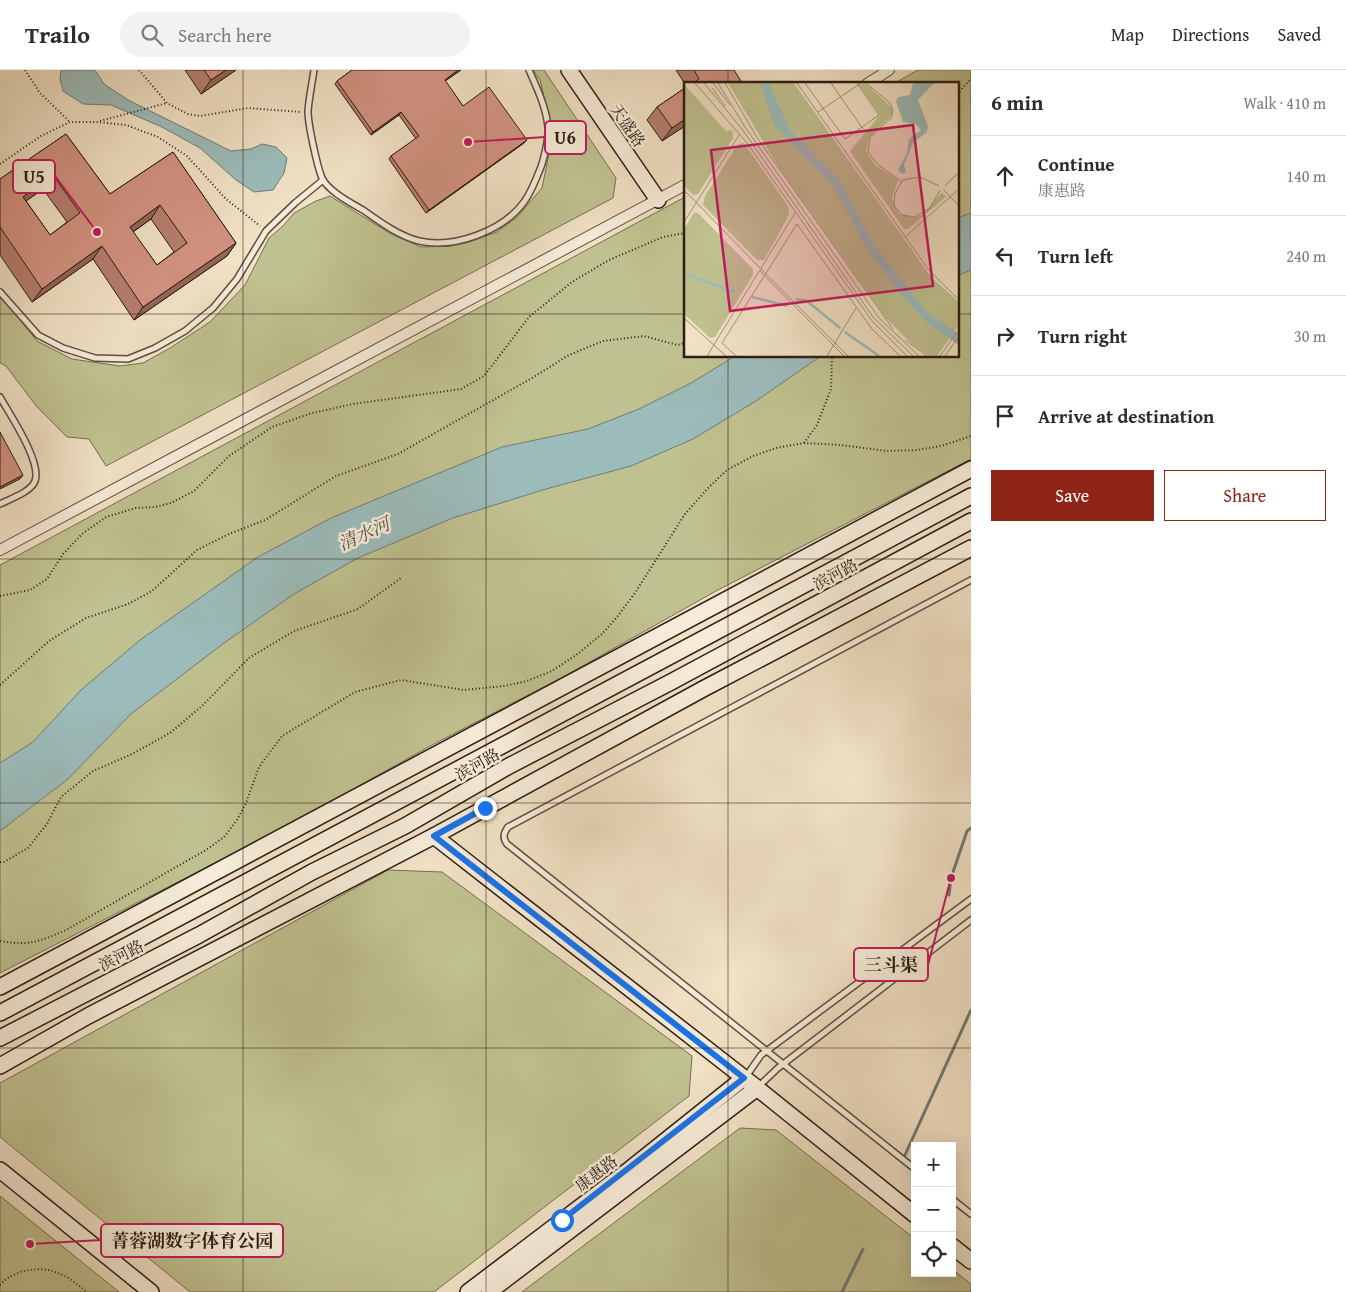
<!DOCTYPE html>
<html lang="en">
<head>
<meta charset="utf-8">
<style>
	body { margin:0; font-family:"Gentium Book Plus","Noto Serif SC",serif; background:#f2f2f3; color:#2b2b33 }
	.controls { position:absolute; right:15px; bottom:15px; display:grid; overflow:hidden; border-radius:0px; box-shadow:0 5px 20px #0002 }
	.controls button { width:45px; height:45px; display:grid; place-items:center; padding:0; border:0; border-bottom:1px solid #e1e1e2; background:#fff; color:#2b2b33; font:25px sans-serif }
	.stop { position:absolute; width:15px; height:15px; margin:-11px; border:4px solid #1a73e8; border-radius:50%; background:#fff }
	.stop.end { background:#1a73e8; border-color:#fff; box-shadow:0 1px 5px #0008 }
	.list { margin:0; padding:0; list-style:none }
	h2 { display:flex; justify-content:space-between; align-items:center; height:65px; margin:0; padding:0 20px; font-size:21px }
	h2 small { font-size:16px; font-weight:400; color:#7c7c81 }
	.list li { display:grid; grid-template-columns:32px 1fr auto; gap:15px; align-items:center; box-sizing:border-box; height:80px; padding:0 20px; border-top:1px solid #e1e1e2 }
	.list b { display:block; font-size:19px; white-space:nowrap }
	.list p { margin:0; font-size:16px; white-space:nowrap; color:#7c7c81 }
	.list em { font-size:16px; font-style:normal; color:#7c7c81 }
	.actions { display:flex; gap:10px; padding:15px 20px }
	.actions a { flex:1; padding:11px 0; border:1px solid #8f2418; border-radius:0px; text-align:center; font-size:18px; color:#8f2418 }
	.actions .main { background:#8f2418; color:#fff }
	.icon { flex:none; width:28px; height:28px; fill:none; stroke:currentColor; stroke-width:2; stroke-linecap:round; stroke-linejoin:round }
	.map { position:relative; flex:none; width:971px; height:1222px; overflow:hidden }
	header { display:flex; align-items:center; gap:30px; box-sizing:border-box; height:70px; padding:0 25px; background:#fff; border-bottom:1px solid #e1e1e2 }
	header strong { font-size:24px }
	nav { display:flex; gap:28px; margin-inline-start:auto; font-size:18px }
	.search { width:350px; height:45px; background:#f2f2f3; display:flex; align-items:center; gap:12px; box-sizing:border-box; padding:0 18px; border-radius:28px; color:#7c7c81; font-size:19px }
	main { display:flex }
	aside { flex:1; background:#fff }
	.map>svg:first-child { display:block }
</style>
</head>
<body>
<header>
<strong>Trailo</strong>
<div class="search"><svg class="icon" aria-label="search" viewBox="0 0 24 24"><circle cx="10" cy="10" r="6"/><path d="M15 15l6 6"/></svg>Search here</div>
<nav><a>Map</a><a>Directions</a><a>Saved</a></nav>
</header>
<main>
<div class="map">
<svg width="971" height="1222" viewBox="0 0 971 1222">
	<rect width="100%" height="100%" fill="#f1e1c5"/>
	<filter id="stains"><feTurbulence type="fractalNoise" baseFrequency=".004" numOctaves="4"/><feColorMatrix values="0 0 0 0 .2 0 0 0 0 .09 0 0 0 0 .02 0 0 0 .5 -.17"/></filter>
	<radialGradient id="worn" r=".72"><stop offset=".6" stop-color="#630" stop-opacity="0"/><stop offset="1" stop-color="#630" stop-opacity=".3"/></radialGradient>
	<!-- green -->
	<g fill="#c0c190" stroke="#766e51">
		<path d="M533,0H544L616,108L613,128L106,396L89,369L67,367L37,337L6,296L0,293V225L37,271L72,289L120,296L143,293L170,278L210,252L245,215L269,168L283,156L294,143L316,131L330,126L391,164L421,177L452,176L469,172L497,162L517,147L542,118L553,64L540,10Z"/>
		<path d="M918,0H971V389L716,521L563,607L430,676L295,752L0,903V495L685,127V286H957V14H893Z"/>
		<path d="M388,800L442,802L692,986L689,1026L434,1222H190L0,1067V1013Z"/>
		<path d="M740,1058L776,1060L915,1169V1203H952V1199L971,1214V1222H522Z"/>
		<path d="M0,1126L119,1222H0Z"/>
	</g>
	<!-- water -->
	<g fill="#9cbcbb" stroke="#6f7c77">
		<path d="M61,0H95L104,14L128,30L231,81L251,79L262,74L276,77L287,88L284,103L273,120L254,122L236,110L200,78L162,57L111,35L83,34L63,21L60,9Z"/>
		<path d="M971,143V200L957,206V148Z"/>
		<path d="M735,286H821L756,331L693,369L631,396L546,419L453,448L358,488L294,524L224,573L131,644L68,709L0,761V693L33,672L81,620L140,570L258,487L331,448L502,377L588,359L639,339L693,312Z"/>
	</g>
	<g fill="none" stroke-linecap="round" stroke-linejoin="round">
		<!-- stream -->
		<g stroke="#6f7c77" stroke-width="3">
			<path d="M949,825L951,808L967,761L971,758"/>
			<path d="M905,1085L971,940"/>
			<path d="M842,1222L863,1179"/>
		</g>
		<defs>
			<g id="lane">
				<path d="M314,0C312,14 309,28 308,41C308,54 317,96 322,108C328,121 351,133 363,140C380,152 399,166 419,171C454,179 503,161 524,132C532,121 537,107 542,94C545,83 549,70 548,57C546,37 537,18 529,0"/>
				<path d="M0,222L38,265L63,278L95,288L128,289L155,278L185,261L213,238L237,209L266,161L295,133L323,110"/>
				<path d="M0,327C10,345 42,392 35,411C31,422 10,429 0,434"/>
				<path d="M745,1008L761,985L971,829"/>
				<path d="M759,1016L778,998L971,850"/>
				<path d="M915,1099L507,774C502,767 504,763 508,757L971,510"/>
				<path d="M952,1129L971,1144"/>
			</g>
			<g id="street">
				<path d="M867,14L889,0"/>
				<path d="M0,480L685,115"/>
			</g>
			<g id="secondary">
				<path d="M569,0L658,130"/>
				<path d="M434,766L757,1018L915,1145"/>
				<path d="M0,917L971,399"/>
				<path d="M0,943L971,426"/>
				<path d="M0,968L199,865L312,802L405,756L509,696L671,612L971,451"/>
				<path d="M0,996L88,946L434,766L703,619L971,478"/>
				<path d="M0,1100L151,1222"/>
				<path d="M952,1176L971,1191"/>
				<path d="M468,1222L625,1103L744,1008"/>
				<path d="M489,1222L757,1018"/>
			</g>
		</defs>
		<!-- lane casing -->
		<use href="#lane" stroke="#5d4d3f" stroke-width="8"/>
		<!-- street casing -->
		<use href="#street" stroke="#5d4d3f" stroke-width="12"/>
		<!-- secondary casing -->
		<use href="#secondary" stroke="#2c1c12" stroke-width="18"/>
		<!-- path -->
		<g stroke="#2c1c12" stroke-width="2" stroke-dasharray="1 2.5" stroke-linecap="butt">
			<path d="M25,0L40,23L70,52"/>
			<path d="M139,0L167,33L188,44L200,46L248,38L301,42"/>
			<path d="M957,24L971,9"/>
			<path d="M100,51L167,33"/>
			<path d="M0,94L41,66L70,52H98L126,55L158,67L187,86L226,129L260,156"/>
			<path d="M804,373L817,355L831,319L832,286"/>
			<path d="M0,526L30,520L47,509L63,484L82,464L106,447L136,438L155,437L171,433L194,421L229,386L272,357L312,343L353,334L461,319L484,306L529,247L572,212L609,190L663,167L685,163"/>
			<path d="M0,615L49,571L86,548L128,534L152,521L197,480L229,464L265,450L336,406L398,384L532,308L569,285L603,271L644,266L677,275L685,273"/>
			<path d="M0,792H4L28,778L47,754L61,727L93,701L130,685L170,663L202,636L249,588L294,561L358,539L401,508"/>
			<path d="M0,871C30,876 38,872 66,860L206,780L224,767L237,750L246,733L259,697L282,666L355,622L401,610L464,620L504,616L527,611L552,601L579,583L603,563L617,547L635,523L685,444L709,417L727,400L753,386L776,378L804,373L841,375L887,381L917,380L941,376L971,366"/>
			<path d="M0,1215C14,1200 39,1195 58,1203C69,1207 78,1215 87,1222"/>
		</g>
		<!-- lane -->
		<use href="#lane" stroke="#f6ecd9" stroke-width="5"/>
		<!-- street -->
		<use href="#street" stroke="#f6ecd9" stroke-width="10"/>
		<!-- secondary -->
		<use href="#secondary" stroke="#f6ecd9" stroke-width="15"/>
	</g>
	<!-- wall -->
	<g fill="#b57e6e" stroke="#2c1c12" fill-rule="evenodd">
		<path d="M185,0H236L201,24Z"/>
		<path d="M352,0H461L445,11L463,36L527,70L524,73L426,143L389,89L391,86L416,69L399,45L371,65L335,14L337,11Z"/>
		<path d="M676,0H734L738,14H685Z"/>
		<path d="M685,18V56L662,71L647,50L657,37Z"/>
		<path d="M66,64L110,124L173,82L236,173L227,186L134,250L93,189L32,232L0,185V109ZM43,119L67,152L50,165L26,131ZM151,149L174,182L157,195L133,162Z"/>
	</g>
	<!-- shaded-wall -->
	<g fill="#93665a" stroke="#2c1c12">
		<path d="M226,0H236L201,24L211,10Z"/>
		<path d="M458,0H461L442,13L445,10Z"/>
		<path d="M401,42L399,45L371,65L373,62Z"/>
		<path d="M685,49V56L662,71L672,58Z"/>
		<path d="M527,70L524,73L426,143L429,140Z"/>
		<path d="M53,105L43,119L13,140L23,127Z"/>
		<path d="M160,135L151,149L120,171L130,157Z"/>
		<path d="M236,173L227,186L134,250L143,237Z"/>
		<path d="M102,176L93,189L32,232L42,219Z"/>
		<path d="M23,405L20,409L0,419V417Z"/>
	</g>
	<!-- building -->
	<g fill="#d29280" stroke="#2c1c12" fill-rule="evenodd">
		<path d="M204,0H226L211,10Z"/>
		<path d="M352,0H458L445,10L463,36L489,17L527,70L429,140L391,86L419,66L401,42L373,62L337,11Z"/>
		<path d="M694,0H734L741,11L736,14H692L699,9Z"/>
		<path d="M685,18V49L672,58L657,37Z"/>
		<path d="M66,64L110,124L173,82L236,173L143,237L102,176L42,219L0,157V109ZM53,105L80,143L50,165L23,127ZM160,135L187,173L157,195L130,157Z"/>
		<path d="M0,362L23,405L0,417Z"/>
	</g>
	<g fill="none" stroke-linecap="round" stroke-linejoin="round">
		<!-- route -->
		<path stroke="#1a73e8" stroke-width="6" d="M485,738L434,766L744,1008L562,1150"/>
	</g>
	<!-- grid -->
	<path fill="none" stroke="#2c1c12" stroke-width="1" stroke-opacity="0.55" d="M243,0V1222M486,0V1222M728,0V14M0,244H685M957,244H971M728,286V1222M0,489H971M0,733H971M0,978H971"/>
	<g text-anchor="middle" stroke-width="5" stroke-linejoin="round" paint-order="stroke">
		<!-- street labels -->
		<g font-size="16" fill="#2c1c12" stroke="#f6ecd9">
			<text transform="translate(628 55) rotate(56)" y="6">天盛路</text>
			<text transform="translate(835 504) rotate(-28)" y="6">滨河路</text>
			<text transform="translate(477 694) rotate(-29)" y="6">滨河路</text>
			<text transform="translate(121 885) rotate(-27)" y="6">滨河路</text>
			<text transform="translate(596 1103) rotate(-37)" y="6">康惠路</text>
		</g>
		<!-- water labels -->
		<g font-size="18" font-style="italic" fill="#53544d" stroke="#f6ecd9">
			<text transform="translate(364 464) rotate(-24)" y="6">清水河</text>
		</g>
	</g>
	<!-- overview -->
	<g transform="translate(684 12)">
		<rect width="275" height="275" fill="#f1e1c5"/>
		<path d="M44,1H110L247,195L275,220V243L253,274H245L229,263L202,236L94,84ZM181,1L208,26V33L185,55L182,69L191,83L214,98L208,116L215,132L230,136L238,133L257,111L263,114L224,147H220L166,69L196,33L175,3ZM0,2L42,49L48,48L49,56L14,112L9,113L0,104ZM60,61L104,124L105,133L80,178H73L19,123L21,114L54,62ZM10,131H14L69,187V193L31,255L26,256L0,232V147Z" fill="#c0c190"/>
		<path d="M76,1H85L105,47L154,96L191,164L241,228L275,252V263L243,241L221,218L182,165L148,102L90,43ZM229,1H250L234,18L244,44L243,50L229,61L220,83L222,90L218,92L214,88L223,71L225,57L237,48L232,42L219,40L212,19L214,15L226,13Z" fill="#9cbcbb"/>
		<path fill="none" stroke="#9cbcbb" stroke-width="2.5" d="M0,192L51,210M68,215L103,224M112,217L123,219L156,246M161,250L195,274"/>
		<path fill="none" stroke="#a2927d" stroke-width="1" d="M11,1L63,61L188,239L223,274M20,1L58,47L189,235L229,274M29,1L46,23M34,1L61,45L195,236L235,274M41,1L74,57L209,247M113,1L244,187L275,218M121,1L161,57L195,33L173,1M147,1L179,47M182,1L206,21L209,29L207,36L186,55L184,70L194,83L217,99M28,6L41,24M134,30L177,1M255,104L236,95L219,98L211,111L210,124L218,133L231,135L246,126L256,108M261,104L275,90M0,108L77,187M260,108L275,124M0,140L55,53M221,155L275,107M77,187L164,274M76,189L160,274M0,236L42,274M221,258L243,274M23,274L111,131M52,274L38,261L113,142L188,247L216,274M143,274L172,226M256,274L275,247M261,274L275,254"/>
		<path fill="#c2185b" fill-opacity="0.15" stroke="#c2185b" stroke-width="2.5" d="M229,43L249,204L46,229L27,68Z"/>
		<rect width="275" height="275" fill="none" stroke="#2c1c12" stroke-width="2.5"/>
	</g>
	<!-- callouts -->
	<path fill="none" stroke="#c2185b" stroke-width="2" d="M468 72L545 67M97 162L55 106M951 808L928 895M30 1174L101 1170"/>
	<g fill="#c2185b" stroke="#f6ecd9" stroke-width="2">
		<circle cx="468" cy="72" r="5"/>
		<circle cx="97" cy="162" r="5"/>
		<circle cx="951" cy="808" r="5"/>
		<circle cx="30" cy="1174" r="5"/>
	</g>
	<g fill="#f6ecd9" stroke="#c2185b" stroke-width="2">
		<rect x="545" y="51" width="41" height="33" rx="5"/>
		<rect x="13" y="90" width="42" height="33" rx="5"/>
		<rect x="854" y="878" width="74" height="33" rx="5"/>
		<rect x="101" y="1154" width="182" height="33" rx="5"/>
	</g>
	<g font-size="18" text-anchor="middle" font-weight="bold" fill="#2c1c12">
		<text x="565" y="74">U6</text>
		<text x="34" y="113">U5</text>
		<text x="891" y="901">三斗渠</text>
		<text x="192" y="1177">菁蓉湖数字体育公园</text>
	</g>
	<rect width="100%" height="100%" filter="url(#stains)"/>
	<rect width="100%" height="100%" fill="url(#worn)"/>
</svg>
<div class="controls">
<button>+</button>
<button>−</button>
<button><svg class="icon" aria-label="locate" viewBox="0 0 24 24"><circle cx="12" cy="12" r="6"/><path d="M12 2v4M12 18v4M2 12h4M18 12h4"/></svg></button>
</div>
<div class="stop" style="left:562px;top:1150px"></div>
<div class="stop end" style="left:485px;top:738px"></div>
</div>
<aside>
<h2>6 min<small>Walk · 410 m</small></h2>
<ul class="list">
<li><svg class="icon" aria-label="ahead" viewBox="0 0 24 24"><path d="M12 20V5M6 11l6-6 6 6"/></svg><div><b>Continue</b><p>康惠路</p></div><em>140 m</em></li>
<li><svg class="icon" aria-label="left" viewBox="0 0 24 24"><path d="M17 20v-9H6M10 6l-5 5 5 5"/></svg><div><b>Turn left</b></div><em>240 m</em></li>
<li><svg class="icon" aria-label="right" viewBox="0 0 24 24"><path d="M7 20v-9h11M14 6l5 5-5 5"/></svg><div><b>Turn right</b></div><em>30 m</em></li>
<li><svg class="icon" aria-label="arrive" viewBox="0 0 24 24"><path d="M6 21V4h12l-3 4 3 4H6"/></svg><div><b>Arrive at destination</b></div></li>
</ul>
<div class="actions"><a class="main">Save</a><a>Share</a></div>
</aside>
</main>
</body>
</html>
